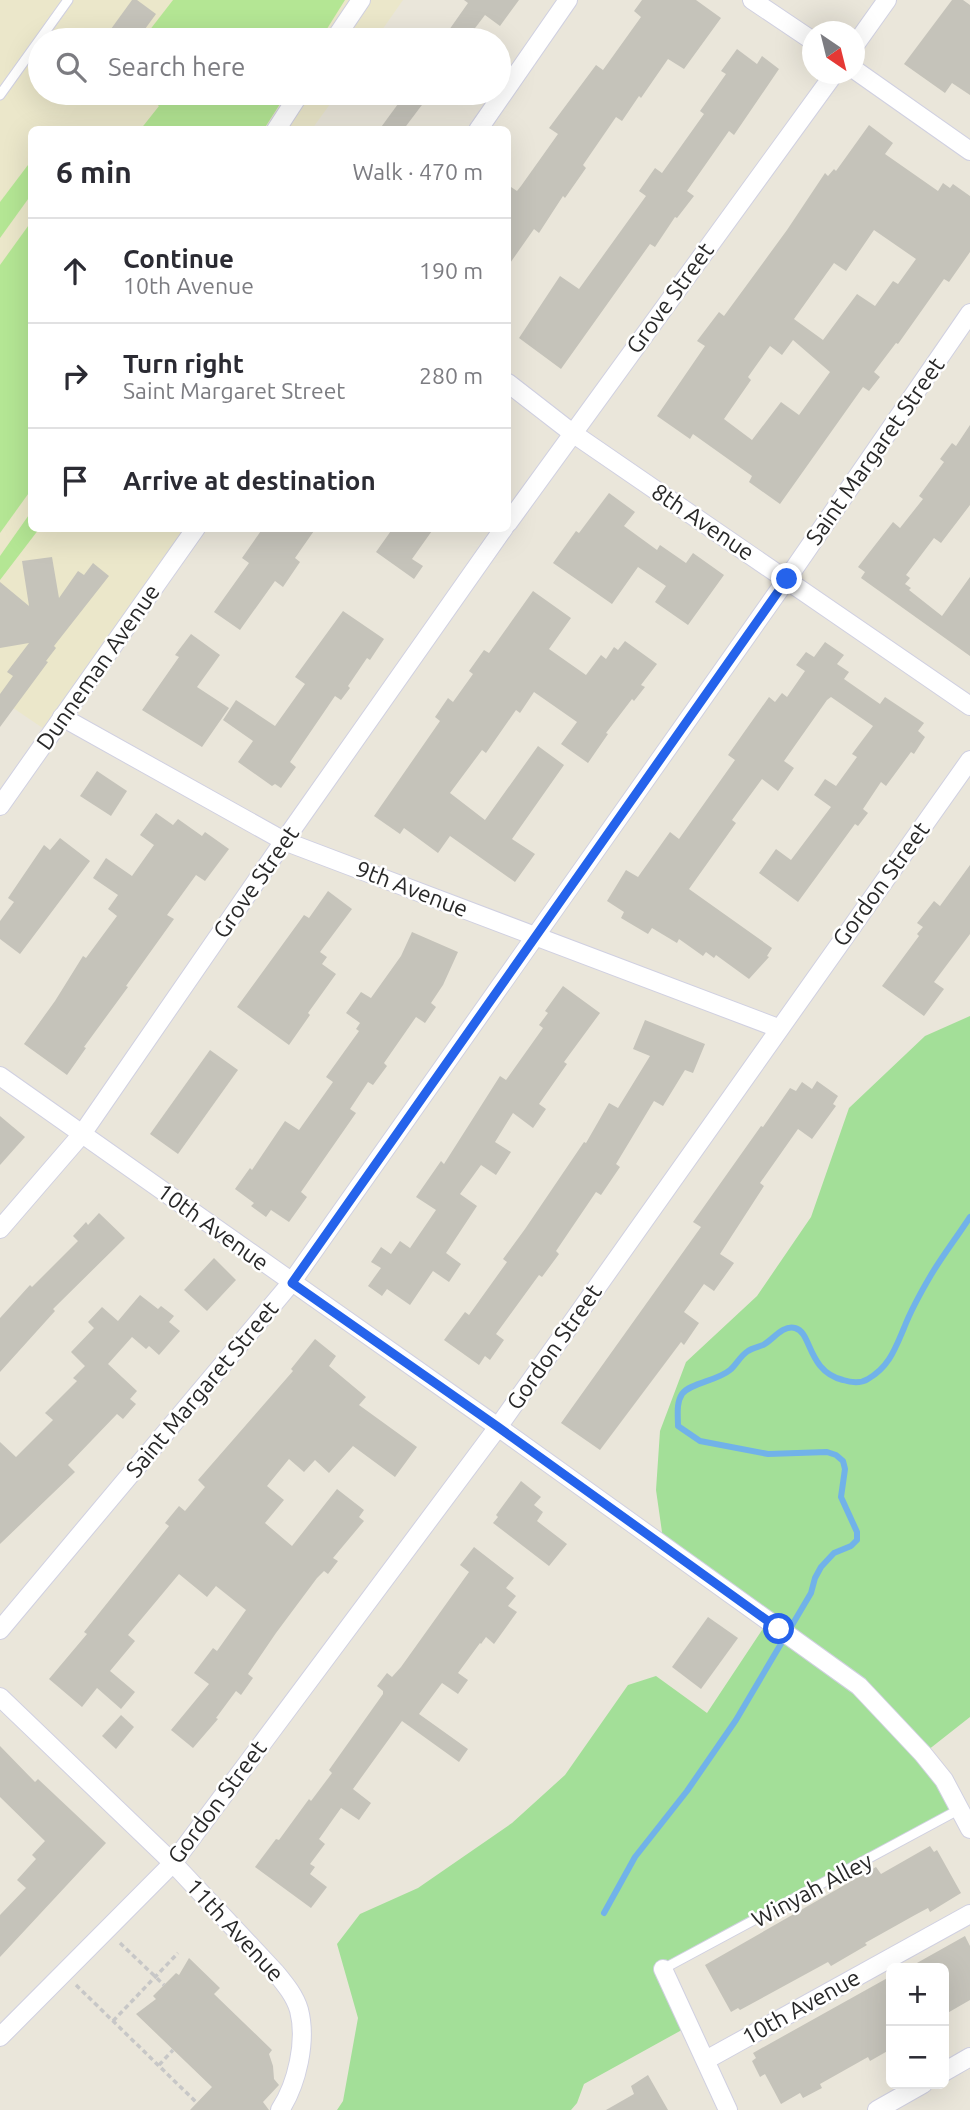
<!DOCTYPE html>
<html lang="en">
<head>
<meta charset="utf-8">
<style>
	body { margin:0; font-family:Ubuntu,sans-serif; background:#f2f2f3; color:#2b2b33 }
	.controls { position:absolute; right:21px; bottom:21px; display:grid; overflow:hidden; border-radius:10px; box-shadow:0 7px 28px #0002 }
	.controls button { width:63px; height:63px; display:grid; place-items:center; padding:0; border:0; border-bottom:2px solid #e1e1e2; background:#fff; color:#2b2b33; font:35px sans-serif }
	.compass { position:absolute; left:802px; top:21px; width:63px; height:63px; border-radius:50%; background:#fff; box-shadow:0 7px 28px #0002; rotate:145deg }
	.stop { position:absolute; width:21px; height:21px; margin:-16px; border:5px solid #2563eb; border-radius:50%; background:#fff }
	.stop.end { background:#2563eb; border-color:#fff; box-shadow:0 2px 7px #0008 }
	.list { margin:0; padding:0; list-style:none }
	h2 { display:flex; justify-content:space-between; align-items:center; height:91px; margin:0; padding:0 28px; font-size:30px }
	h2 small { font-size:23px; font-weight:400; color:#7c7c81 }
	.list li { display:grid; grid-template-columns:46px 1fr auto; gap:21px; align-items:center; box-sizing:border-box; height:105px; padding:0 28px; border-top:2px solid #e1e1e2 }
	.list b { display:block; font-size:26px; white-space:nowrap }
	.list p { margin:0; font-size:23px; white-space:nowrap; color:#7c7c81 }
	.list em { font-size:23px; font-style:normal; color:#7c7c81 }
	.icon { flex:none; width:38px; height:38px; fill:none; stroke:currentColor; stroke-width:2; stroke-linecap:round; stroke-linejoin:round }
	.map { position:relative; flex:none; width:970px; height:2110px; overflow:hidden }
	.search { position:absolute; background:#fff; box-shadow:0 7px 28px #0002; left:28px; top:28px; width:483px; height:77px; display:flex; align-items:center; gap:18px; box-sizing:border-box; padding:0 24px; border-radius:38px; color:#7c7c81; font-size:26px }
	.panel { position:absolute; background:#fff; box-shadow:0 7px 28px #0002; left:28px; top:126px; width:483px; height:406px; border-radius:10px }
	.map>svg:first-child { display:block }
</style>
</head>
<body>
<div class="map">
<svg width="970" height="2110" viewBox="0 0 970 2110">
	<rect width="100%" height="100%" fill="#eae6da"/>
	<!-- education -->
	<path fill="#ebe7ca" d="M0,0H403L375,40H40V93H338L312,129L32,130V528L196,529L50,733L0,699Z"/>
	<!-- green -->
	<path fill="#a3df98" d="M970,1016V1717L923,1754L960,1809L663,1969L689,2026L584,2084L577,2103L571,2110H337L343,2101L358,2018L337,1944L360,1914L418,1888L512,1823L565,1775L628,1685L656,1676L707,1713L768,1621L664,1546L656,1490L660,1431L686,1362L757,1296L811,1217L849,1108L925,1036Z"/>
	<!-- pitch -->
	<g fill="#b4e694">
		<path d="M173,0H345L320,40H142Z"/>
		<path d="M141,93H287L264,129L140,130L159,106Z"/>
		<path d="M31,161V195L0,238V202Z"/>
		<path d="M31,222V490L0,533V265Z"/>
		<path d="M31,512L32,528L39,529L0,580V556Z"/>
	</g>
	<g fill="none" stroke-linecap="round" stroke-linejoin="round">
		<!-- stream -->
		<path stroke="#71b2e9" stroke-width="6" d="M604,1913L635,1857L687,1791L736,1720L811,1593L815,1578L821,1567L834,1553L851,1546L857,1540V1532L841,1497L845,1469L843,1461L836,1455L827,1452L768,1454L700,1441L678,1426C678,1416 676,1403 682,1394C690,1383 717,1381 730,1370C736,1365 741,1355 748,1351C752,1348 758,1347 763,1345C773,1340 782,1325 795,1328C812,1332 807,1371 843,1380C852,1383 860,1384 868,1379C889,1367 895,1349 904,1328C911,1310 921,1292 931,1275C943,1255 957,1237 970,1217"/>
	</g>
	<!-- building -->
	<g fill="#c5c3ba" fill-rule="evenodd">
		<path d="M132,0H137L156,14L137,40H103Z"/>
		<path d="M464,0H519L500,26L485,15L466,40H442L468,3Z"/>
		<path d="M642,0H696L721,18L684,69L668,59L641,98L639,96L622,121L616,117L583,165L586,168L565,198L563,196L539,233L534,229L508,266V185L517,191L521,186L558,134L549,128L596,65L603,70L641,17L634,11Z"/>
		<path d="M952,0H963L970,5V95L952,83L945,93L904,64Z"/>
		<path d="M737,49L757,64L762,56L779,69L734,135L729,131L687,191L694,196L677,218L675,217L655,247L650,244L561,369L519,338L560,276L579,289L646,196L639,191L655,168L662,173L704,114L700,111L726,74L721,71Z"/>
		<path d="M406,93H431L403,130H379Z"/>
		<path d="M869,125L893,143L885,154L938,191L943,183L950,188L953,184L970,196V252L949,282L944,279L898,344L896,343L874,372L880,377L869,391L863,387L780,504L749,482L752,476L693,434L690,439L657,416L705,346L697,341L719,312L724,316L787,230L825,173L828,176L834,169L836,171ZM874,230L916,259L898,284L893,281L875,306L857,294L823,340L794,319L834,263L846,271ZM793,340L830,372L799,415L781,402L752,440L724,419L751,380L748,377L770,346L782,355Z"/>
		<path d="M970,425V505L941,543L934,538L906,575L910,578L905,584L911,588L909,590L942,616L970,577V656L861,578L865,572L858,567L893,522L900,528L923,499L919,496L944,462L940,459L952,443L956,446Z"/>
		<path d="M609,493L635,512L624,526L657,550L660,545L686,563L693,553L724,575L688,625L655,602L666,586L638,567L612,604L553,563L576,531L579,533Z"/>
		<path d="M263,528H316L295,558L300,562L283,587L275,581L240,630L214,612L249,563L242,558Z"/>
		<path d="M393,528H434L412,559L423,566L414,579L376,552Z"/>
		<path d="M52,557L59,598L78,571L84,575L93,563L109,576L54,646L56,648L46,661L48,662L0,727V694L13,676L7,672L29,643L0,648V582L29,606L22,561Z"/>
		<path d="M533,591L571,618L549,649L586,675L601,655L606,659L614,647L618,650L625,641L657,664L641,685L645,687L634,701L632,699L606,733L608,734L588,763L561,744L577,722L534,692L520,713L516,710L486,753L482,750L450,793L485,820L538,746L564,765L512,839L535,854L515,882L450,836L438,853L404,828L400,834L374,816L440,721L435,717L448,698L453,702L473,674L469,671L484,650L489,653Z"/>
		<path d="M343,611L384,639L370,660L367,658L348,686L350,688L341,700L335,696L290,762L296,767L281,788L275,784L272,786L238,762L253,741L223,720L236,700L275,726L305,684L295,677Z"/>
		<path d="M191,634L220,655L197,687L229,708L202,747L142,710L179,657L175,655Z"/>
		<path d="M825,642L844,655L837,664L849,672L844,679L880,704L885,697L924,723L918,731L925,737L914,754L911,752L886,786L881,782L863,809L868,813L858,826L855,824L798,902L759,873L776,849L791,860L831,807L814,795L825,779L836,786L857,757L852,754L873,726L831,697L827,700L784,761L794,768L778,791L762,779L732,820L736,823L689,889L772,948L767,956L769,957L749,979L716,955L714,958L706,952L703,956L679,939L677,943L652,928L648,934L621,918L624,912L607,901L626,870L638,877L670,832L679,839L735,760L728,755L769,697L775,702L782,693L787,697L805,671L796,665L806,652L814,657Z"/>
		<path d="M97,771L127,791L111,816L80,796Z"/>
		<path d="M156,813L173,825L178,819L202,836L205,832L229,849L205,881L196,875L167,915L174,919L126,986L128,987L84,1047L86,1048L67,1075L24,1044L55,1001L83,956L86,958L117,916L108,909L118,895L93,878L106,858L132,876L154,845L140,835Z"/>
		<path d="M60,838L90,861L20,954L0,939V921L14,902L8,898L44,845L50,850Z"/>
		<path d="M970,865V934L934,982L944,989L924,1016L882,986L919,936L917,934L923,927L917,923L934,901L940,906Z"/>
		<path d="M328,891L352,909L320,952L327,957L322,964L336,974L308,1013L310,1015L289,1045L237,1007L304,915L309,918Z"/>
		<path d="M412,932L458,952L443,985L431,1003L436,1007L425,1023L416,1017L384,1063L387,1066L373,1085L368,1082L350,1109L356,1113L301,1192L307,1197L289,1222L271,1210L266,1217L251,1206L254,1203L235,1189L250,1168L252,1170L285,1121L299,1130L333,1082L326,1077L359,1031L356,1029L360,1023L346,1013L361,992L371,998L401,956Z"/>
		<path d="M563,986L600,1013L564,1062L567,1064L539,1104L546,1109L533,1128L513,1113L495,1142L511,1152L496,1175L481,1165L460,1194L477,1206L446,1253L461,1264L449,1282L433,1271L410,1305L387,1289L382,1296L368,1286L381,1268L371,1262L381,1247L391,1254L400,1241L410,1248L436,1210L416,1197L441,1161L444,1164L500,1076L506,1080L543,1028L539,1025L548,1013L545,1011Z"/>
		<path d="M645,1020L705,1044L693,1073L685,1070L663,1106L654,1101L616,1164L620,1167L601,1195L596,1192L556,1251L559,1254L542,1277L539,1275L496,1334L504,1340L490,1360L485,1356L479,1365L444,1340L465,1312L469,1315L507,1262L503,1259L525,1229L584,1142L586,1143L609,1103L618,1108L650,1056L633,1049Z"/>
		<path d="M210,1050L238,1070L178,1154L150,1134Z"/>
		<path d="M817,1081L838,1096L833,1104L836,1106L812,1139L798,1129L760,1183L764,1186L720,1254L734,1263L714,1291L704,1284L684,1312L699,1323L684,1345L681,1342L600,1450L561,1423L701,1227L693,1222L761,1126L763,1127L790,1088L796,1091L802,1082L812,1089Z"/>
		<path d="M0,1116L25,1137L0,1165Z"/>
		<path d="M99,1213L125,1238L53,1309L55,1311L0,1372V1318L30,1285L32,1287L78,1241L73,1236L86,1222L88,1225Z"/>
		<path d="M214,1258L236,1280L207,1311L184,1290Z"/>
		<path d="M140,1295L158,1309L161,1306L174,1316L169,1322L180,1331L159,1355L149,1346L146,1349L132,1337L108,1364L137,1391L130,1399L136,1404L123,1419L117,1414L68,1465L75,1472L0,1544V1442L16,1457L53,1420L45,1413L77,1381L73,1378L85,1366L71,1352L94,1328L88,1322L102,1307L118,1321Z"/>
		<path d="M315,1339L336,1356L329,1366L366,1397L359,1405L417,1447L395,1477L353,1446L329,1473L315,1460L304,1472L289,1459L267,1486L284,1500L265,1523L292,1546L337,1489L364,1510L359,1517L364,1521L333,1558L338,1561L328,1574L324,1571L317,1578L276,1633L248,1674L253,1678L241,1695L236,1691L216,1718L218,1719L193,1748L171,1730L209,1684L194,1673L213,1648L217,1651L246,1610L216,1586L207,1597L179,1574L128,1635L135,1641L110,1671L135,1692L121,1709L97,1688L82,1707L49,1679L87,1634L84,1632L169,1526L165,1523L179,1506L185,1511L205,1487L198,1480L293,1371L291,1369Z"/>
		<path d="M521,1481L541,1497L534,1505L543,1512L537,1521L567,1544L549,1566L493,1523L498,1517L496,1515Z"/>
		<path d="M474,1547L514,1578L506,1588L516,1596L508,1606L517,1612L494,1644L486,1637L481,1644L480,1643L458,1673L468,1680L458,1694L442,1683L419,1714L468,1749L459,1762L402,1721L353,1789L371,1803L359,1820L341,1808L319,1839L325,1844L310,1864L315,1867L310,1874L327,1887L311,1908L255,1867L276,1839L279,1840L309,1799L311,1801L332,1773L329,1770L383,1694V1691L377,1686L387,1673L392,1677L401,1667L469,1572L460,1565Z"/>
		<path d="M708,1617L738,1638L701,1689L672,1667Z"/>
		<path d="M121,1715L134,1727L116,1749L102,1736Z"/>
		<path d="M0,1746L35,1782L38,1779L106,1843L0,1957V1915L26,1888L17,1880L36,1859L32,1855L45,1841L0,1797Z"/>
		<path d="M930,1846L934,1852L937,1850L961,1893L930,1912L928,1908L915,1915L865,1943L867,1945L831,1966L828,1962L740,2010L738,2008L731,2012L705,1965L876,1867L881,1874Z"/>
		<path d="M965,1936L970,1946V2000L944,2015V1968H908Z"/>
		<path d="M189,1958L220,1988L214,1994L272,2050L269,2054L273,2066L274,2079L279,2085L263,2102L269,2110H190L212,2087L136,2014L156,1999L153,1996L176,1973L179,1975Z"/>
		<path d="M891,1976V2049L870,2061L868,2057L820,2084L822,2088L803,2098L800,2093L781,2104L765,2074L760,2077L752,2061L756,2058L753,2053Z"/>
		<path d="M648,2075L668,2110H606L634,2094L631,2086Z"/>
	</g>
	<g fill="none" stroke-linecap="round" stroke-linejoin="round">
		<defs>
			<g id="lane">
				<path d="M0,95L68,0"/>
				<path d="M663,1969L960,1809"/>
			</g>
			<g id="street">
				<path d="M752,0L813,41"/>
				<path d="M334,40L361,0"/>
				<path d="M855,45L887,0"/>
				<path d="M855,70L970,151"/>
				<path d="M276,130L300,93"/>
				<path d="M478,130L568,0"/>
				<path d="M508,383L571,432L970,706"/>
				<path d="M508,523L834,74"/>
				<path d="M62,717L284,841L778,1028"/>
				<path d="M0,806L196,528"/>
				<path d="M0,1076L498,1427L859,1686L923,1754L944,1780L970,1829"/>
				<path d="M0,1229L82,1134L284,841L504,528"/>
				<path d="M0,1630L291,1283L787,579L970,313"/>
				<path d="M0,1697L173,1863L276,1973C285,1984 295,1996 299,2010C307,2041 297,2084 280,2110"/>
				<path d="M663,1969L728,2110"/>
				<path d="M0,2037L173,1863L498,1427L970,760"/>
				<path d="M706,2060L970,1914"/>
				<path d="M944,2072L970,2057"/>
				<path d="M877,2110L923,2084"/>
			</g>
		</defs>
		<!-- lane casing -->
		<use href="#lane" stroke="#d0d0e1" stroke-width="11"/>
		<!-- street casing -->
		<use href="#street" stroke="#d0d0e1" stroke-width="20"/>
		<!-- path -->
		<g stroke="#c7c7c7" stroke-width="3.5" stroke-dasharray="5 3.5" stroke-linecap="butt">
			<path d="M120,1943L164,1985"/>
			<path d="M76,1985L197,2103"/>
			<path d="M113,2021L178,1953"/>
			<path d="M159,2065L173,2050"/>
		</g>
		<!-- lane -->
		<use href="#lane" stroke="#fff" stroke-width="9"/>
		<!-- street -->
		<use href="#street" stroke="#fff" stroke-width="18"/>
	</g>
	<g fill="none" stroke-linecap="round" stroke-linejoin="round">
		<!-- route -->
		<path stroke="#2563eb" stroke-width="9" d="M779,1629L498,1427L292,1283L787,579"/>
	</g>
	<g text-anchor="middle" stroke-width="5" stroke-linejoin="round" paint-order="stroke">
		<!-- street labels -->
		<g font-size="23" fill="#282828" stroke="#fff">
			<text transform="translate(670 298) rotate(-54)" y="8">Grove Street</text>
			<text transform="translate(875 451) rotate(-55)" y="8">Saint Margaret Street</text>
			<text transform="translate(703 522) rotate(34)" y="8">8th Avenue</text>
			<text transform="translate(98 667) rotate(-55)" y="8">Dunneman Avenue</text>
			<text transform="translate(256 882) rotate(-55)" y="8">Grove Street</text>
			<text transform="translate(881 884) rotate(-54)" y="8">Gordon Street</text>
			<text transform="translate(412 889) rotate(21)" y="8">9th Avenue</text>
			<text transform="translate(213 1227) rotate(36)" y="8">10th Avenue</text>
			<text transform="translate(554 1347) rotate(-55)" y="8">Gordon Street</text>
			<text transform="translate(202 1389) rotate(-50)" y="8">Saint Margaret Street</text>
			<text transform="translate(217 1802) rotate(-53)" y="8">Gordon Street</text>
			<text transform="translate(812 1890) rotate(-28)" y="8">Winyah Alley</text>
			<text transform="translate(235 1930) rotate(47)" y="8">11th Avenue</text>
			<text transform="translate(801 2007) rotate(-29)" y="8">10th Avenue</text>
		</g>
	</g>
</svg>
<div class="controls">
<button>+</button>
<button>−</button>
</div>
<svg class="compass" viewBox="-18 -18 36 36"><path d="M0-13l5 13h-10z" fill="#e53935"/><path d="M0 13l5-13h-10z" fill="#7c7c81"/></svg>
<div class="stop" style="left:779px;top:1629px"></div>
<div class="stop end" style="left:787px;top:579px"></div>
<div class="search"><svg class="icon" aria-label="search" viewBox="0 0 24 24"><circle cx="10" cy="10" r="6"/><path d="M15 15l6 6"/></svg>Search here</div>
<section class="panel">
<h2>6 min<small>Walk · 470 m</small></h2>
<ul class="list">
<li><svg class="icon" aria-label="ahead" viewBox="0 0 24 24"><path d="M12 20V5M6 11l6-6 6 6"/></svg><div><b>Continue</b><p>10th Avenue</p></div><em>190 m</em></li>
<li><svg class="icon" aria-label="right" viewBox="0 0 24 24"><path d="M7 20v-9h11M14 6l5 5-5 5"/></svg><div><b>Turn right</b><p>Saint Margaret Street</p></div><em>280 m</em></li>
<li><svg class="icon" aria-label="arrive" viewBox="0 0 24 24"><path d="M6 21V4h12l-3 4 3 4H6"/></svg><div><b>Arrive at destination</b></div></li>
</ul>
</section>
</div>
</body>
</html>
